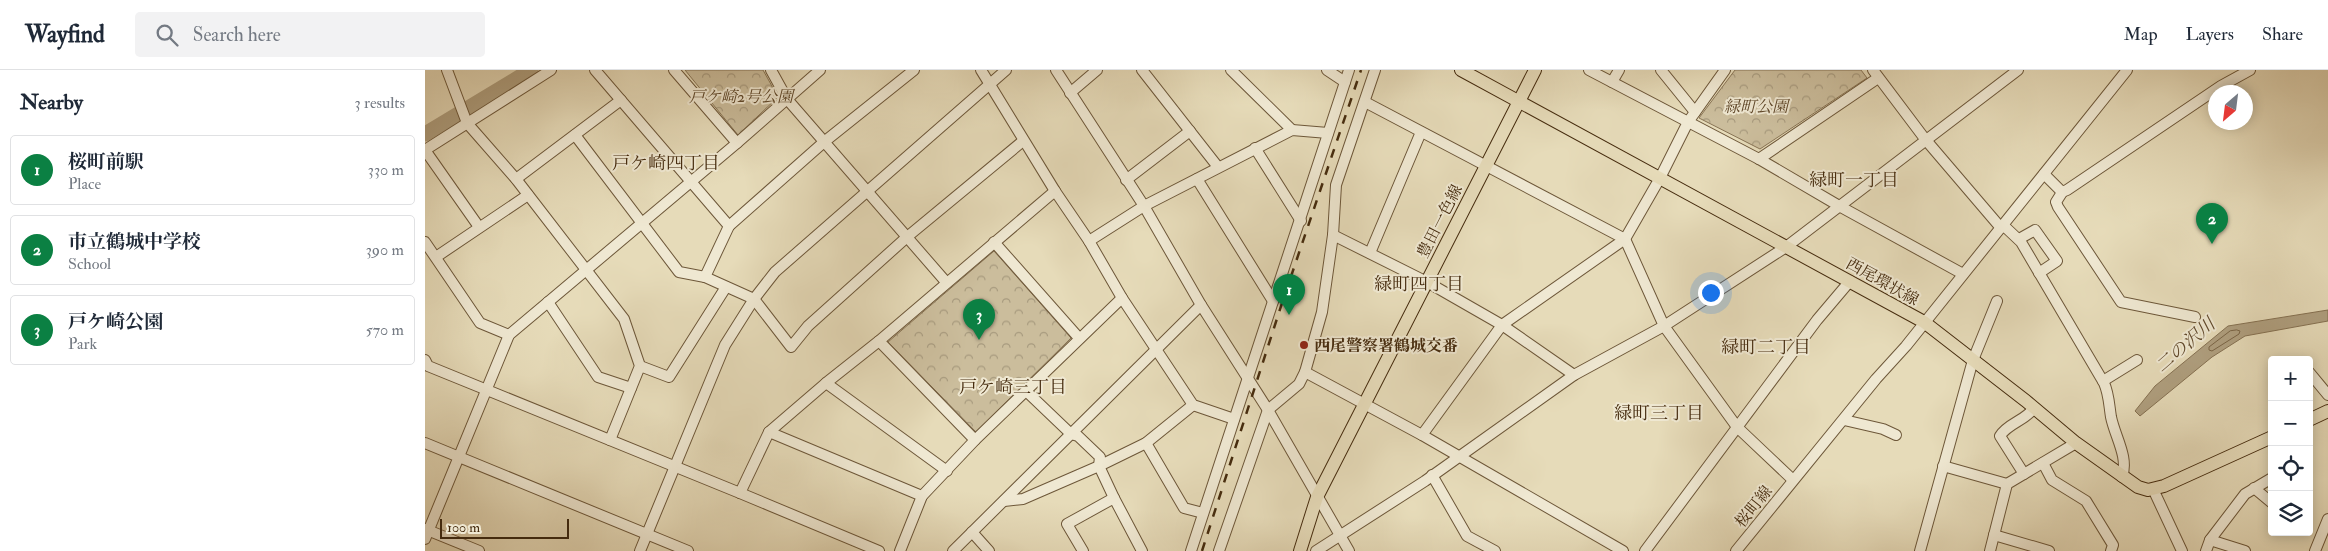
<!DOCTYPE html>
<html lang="en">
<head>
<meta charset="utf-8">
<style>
	body { margin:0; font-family:"IM FELL Double Pica","Noto Serif JP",serif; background:#f2f2f3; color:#1f2937 }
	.controls { position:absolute; right:15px; bottom:15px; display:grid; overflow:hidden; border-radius:5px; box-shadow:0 2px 12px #0003 }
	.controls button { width:45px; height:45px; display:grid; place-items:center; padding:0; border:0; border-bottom:1px solid #e0e1e3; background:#fff; color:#1f2937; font:25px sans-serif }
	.compass { position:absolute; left:1783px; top:15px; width:45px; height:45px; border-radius:50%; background:#fff; box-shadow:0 2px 12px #0003; rotate:208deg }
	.scale { position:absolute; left:15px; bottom:12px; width:129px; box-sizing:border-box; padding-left:5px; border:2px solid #452b0e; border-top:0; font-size:14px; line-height:18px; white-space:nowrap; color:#452b0e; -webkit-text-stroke:4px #efe8d2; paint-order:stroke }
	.you { position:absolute; left:1285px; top:222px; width:18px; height:18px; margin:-12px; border:4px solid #fff; border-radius:50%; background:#1a73e8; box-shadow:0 0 0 8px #1a73e833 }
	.badge { display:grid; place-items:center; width:32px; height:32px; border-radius:50%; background:#0b8043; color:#fff; font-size:16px; font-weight:700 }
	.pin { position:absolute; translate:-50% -41px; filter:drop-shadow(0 1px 2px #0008) }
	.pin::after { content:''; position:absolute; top:26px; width:18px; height:15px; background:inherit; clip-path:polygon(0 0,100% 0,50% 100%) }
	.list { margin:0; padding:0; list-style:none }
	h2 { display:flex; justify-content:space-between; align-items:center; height:65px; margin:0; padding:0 20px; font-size:21px }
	h2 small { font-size:16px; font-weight:400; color:#747a83 }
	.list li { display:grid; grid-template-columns:32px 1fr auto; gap:15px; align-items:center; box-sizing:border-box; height:70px; margin:0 10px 10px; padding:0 10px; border:1px solid #e0e1e3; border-radius:5px }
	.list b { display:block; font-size:19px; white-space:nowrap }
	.list p { margin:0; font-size:16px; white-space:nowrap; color:#747a83 }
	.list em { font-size:16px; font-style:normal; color:#747a83 }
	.icon { flex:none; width:28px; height:28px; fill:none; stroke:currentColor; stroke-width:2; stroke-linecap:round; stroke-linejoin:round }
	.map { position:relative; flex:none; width:1903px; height:481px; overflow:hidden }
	header { display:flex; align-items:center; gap:30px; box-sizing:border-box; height:70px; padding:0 25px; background:#fff; border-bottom:1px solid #e0e1e3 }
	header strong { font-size:24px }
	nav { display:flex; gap:28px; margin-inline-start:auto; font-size:18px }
	.search { width:350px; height:45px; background:#f2f2f3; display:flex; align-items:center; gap:12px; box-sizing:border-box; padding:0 18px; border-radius:5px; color:#747a83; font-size:19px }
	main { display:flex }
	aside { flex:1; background:#fff }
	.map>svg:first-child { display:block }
</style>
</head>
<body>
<header>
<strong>Wayfind</strong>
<div class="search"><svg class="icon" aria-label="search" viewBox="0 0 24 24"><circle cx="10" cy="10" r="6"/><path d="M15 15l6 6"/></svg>Search here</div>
<nav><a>Map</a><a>Layers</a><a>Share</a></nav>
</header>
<main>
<aside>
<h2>Nearby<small>3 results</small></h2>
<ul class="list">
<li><span class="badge">1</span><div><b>桜町前駅</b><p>Place</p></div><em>330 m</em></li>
<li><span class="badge">2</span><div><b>市立鶴城中学校</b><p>School</p></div><em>390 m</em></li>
<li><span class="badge">3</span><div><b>戸ケ崎公園</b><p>Park</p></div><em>570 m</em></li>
</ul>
</aside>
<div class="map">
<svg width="1903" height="481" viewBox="0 0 1903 481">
	<defs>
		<pattern id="park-crowns" width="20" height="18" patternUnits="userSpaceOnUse" patternTransform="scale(1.25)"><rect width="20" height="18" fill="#cbbd9c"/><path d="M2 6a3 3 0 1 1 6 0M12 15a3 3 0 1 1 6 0" fill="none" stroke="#a79a7e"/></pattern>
	</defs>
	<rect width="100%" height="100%" fill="#e6dbb9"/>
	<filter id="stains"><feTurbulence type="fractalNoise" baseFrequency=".004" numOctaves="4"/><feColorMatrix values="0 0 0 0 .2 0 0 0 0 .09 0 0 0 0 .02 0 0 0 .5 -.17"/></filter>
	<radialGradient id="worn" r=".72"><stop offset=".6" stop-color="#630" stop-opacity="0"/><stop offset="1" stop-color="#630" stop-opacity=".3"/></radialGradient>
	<!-- park -->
	<g fill="url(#park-crowns)" stroke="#887455">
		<path d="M260,0H338L353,27L313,65Z"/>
		<path d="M1310,0H1436L1442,8L1335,79L1274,48Z"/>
		<path d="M569,181L646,268L551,362L463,272Z"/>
	</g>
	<!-- water -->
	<path fill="#af9f7f" stroke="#857152" d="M1903,240V251L1820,266L1787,287L1715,346L1710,341L1730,316L1803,256Z"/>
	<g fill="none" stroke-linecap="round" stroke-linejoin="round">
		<!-- shore -->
		<path stroke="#7a6546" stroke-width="1" d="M1812,260L1815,261L1814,264L1787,281L1784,280V277L1805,261Z"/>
		<!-- river -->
		<path stroke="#af9f7f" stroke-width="15" d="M0,64L106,0"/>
		<defs>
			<g id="minor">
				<path d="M22,0L42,53L91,109L199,249L215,296L185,370"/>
				<path d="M170,0L304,156"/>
				<path d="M249,0L312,73"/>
				<path d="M346,0L362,29L521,212"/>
				<path d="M556,0L630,121L664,171L697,228L768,335L809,349"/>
				<path d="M631,0L719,136L776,235L843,340L874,314L880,302L997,365L1198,481"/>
				<path d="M717,0L793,97"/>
				<path d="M806,0L867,60"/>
				<path d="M902,0L920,12"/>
				<path d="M1164,0L1334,89L1416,137L1538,204"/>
				<path d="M1236,0L1270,42"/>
				<path d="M1448,0L1500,69L1576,158"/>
				<path d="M1187,12L1194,0"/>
				<path d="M645,23L672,0"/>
				<path d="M940,32L1200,169L1239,256L1312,357L1368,410"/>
				<path d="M150,65L254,202L280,207L329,229L366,277L383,256L482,167L598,71"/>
				<path d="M830,78L876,151"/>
				<path d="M0,80L126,0"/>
				<path d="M0,80L54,157"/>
				<path d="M1334,89L1453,8"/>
				<path d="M1619,104L1637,122L1642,120L1796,16L1825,0"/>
				<path d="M91,109L196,30"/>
				<path d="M772,109L848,231"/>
				<path d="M701,110L765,61"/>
				<path d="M1638,121L1631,132L1633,137L1696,232L1770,247"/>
				<path d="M1578,155L1596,172L1679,313C1684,324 1684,335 1686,347C1690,367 1704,387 1697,407"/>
				<path d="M908,165L1002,212L1077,255L1149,305"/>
				<path d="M1594,169L1610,160L1632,191L1614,203"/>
				<path d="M664,171L719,136L867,60L903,63"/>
				<path d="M0,172L55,253L84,265"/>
				<path d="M569,172L654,268"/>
				<path d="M945,183L996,62"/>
				<path d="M11,187L103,125"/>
				<path d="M280,207L304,156L399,72L489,0"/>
				<path d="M123,232L173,307L206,318"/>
				<path d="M454,271L550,370"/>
				<path d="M0,290L3,296L315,423L454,481"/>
				<path d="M215,296L244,307L301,217"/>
				<path d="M880,302L897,242L908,165L911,115L950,0"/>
				<path d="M1884,302L1903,325"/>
				<path d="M1678,311L1712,290"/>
				<path d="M401,313L522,401"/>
				<path d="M601,321L646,364L653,366L675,387L674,396L689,428"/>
				<path d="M843,340L924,481"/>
				<path d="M1419,350L1458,359L1471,365"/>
				<path d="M344,362L497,426"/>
				<path d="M997,365L1077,255L1200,169L1235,108L1263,52L1300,0"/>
				<path d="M0,373L263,481"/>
				<path d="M721,373L759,438L778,443"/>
				<path d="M1618,393L1627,410L1661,431L1688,475L1686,481"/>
				<path d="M1518,396L1582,414"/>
				<path d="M1599,404L1575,366C1583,353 1600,351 1609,338"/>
				<path d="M1007,405L1042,466L1070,481"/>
				<path d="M1829,418L1847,433"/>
				<path d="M1728,419L1757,481"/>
				<path d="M315,423L344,362L401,313L454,271L630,121"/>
				<path d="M579,431L598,429L674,396L721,373L768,335"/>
				<path d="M0,459L54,481"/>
				<path d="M547,462L564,481"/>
				<path d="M1569,465L1624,481"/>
				<path d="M0,469L84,265L312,73L395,0"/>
				<path d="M1785,470L1820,481"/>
				<path d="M215,481L300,275L329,229L350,202L581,0"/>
				<path d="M475,481L497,426L550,370L697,228"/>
				<path d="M528,481L776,235"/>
				<path d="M658,481L642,454L689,428L717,481"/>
				<path d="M766,481L924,0"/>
				<path d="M794,481L843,340"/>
				<path d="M891,481L1000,411L1149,305L1239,256L1361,177L1593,0"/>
				<path d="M1220,481L1392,250L1425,211"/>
				<path d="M1311,481L1451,309L1481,276L1702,0"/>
				<path d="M1495,481L1548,290L1572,231"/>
				<path d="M1565,481L1582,414L1651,373"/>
				<path d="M1781,481L1785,470L1820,424L1847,408"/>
				<path d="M1890,481L1903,449"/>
			</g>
			<g id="major">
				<path d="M1036,0L1499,252L1601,331L1651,373L1713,417L1723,420L1739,416L1847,367"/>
				<path d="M1884,350L1903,341"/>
				<path d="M875,481L892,427L1110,0"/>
			</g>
		</defs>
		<!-- minor casing -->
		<use href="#minor" stroke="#6d5739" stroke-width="12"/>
		<!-- major casing -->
		<use href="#major" stroke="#452b0e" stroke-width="14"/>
		<!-- minor -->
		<use href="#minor" stroke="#efe8d2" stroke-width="10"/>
		<!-- major -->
		<use href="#major" stroke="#e6dbb9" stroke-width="12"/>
		<!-- rail -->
		<path stroke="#452b0e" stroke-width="2.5" stroke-dasharray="9 9" stroke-linecap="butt" d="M777,481L858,230L936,0"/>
	</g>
	<!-- markers -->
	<circle fill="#8f2418" stroke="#efe8d2" stroke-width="2" cx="879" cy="275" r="5"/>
	<g text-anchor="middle" stroke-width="4" stroke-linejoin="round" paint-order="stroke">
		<!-- park labels -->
		<g font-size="16" font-style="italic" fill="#60482a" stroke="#efe8d2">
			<text x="316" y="32">戸ケ崎2号公園</text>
			<text x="1331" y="42">緑町公園</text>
		</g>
		<!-- street labels -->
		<g font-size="16" fill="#452b0e" stroke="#efe8d2">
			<text transform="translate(1014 151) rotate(-63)" y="6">豊田一色線</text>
			<text transform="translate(1458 211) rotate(29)" y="6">西尾環状線</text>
			<text transform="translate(1328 436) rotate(-51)" y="6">桜町線</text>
		</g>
		<!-- poi labels -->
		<g font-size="16" font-weight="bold" fill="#452b0e" stroke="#efe8d2" text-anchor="start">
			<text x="889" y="281">西尾警察署鶴城交番</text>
		</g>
		<!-- neighbourhood labels -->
		<g font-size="18" fill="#452b0e" stroke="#efe8d2">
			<text x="241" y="99">戸ケ崎四丁目</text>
			<text x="1429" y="116">緑町一丁目</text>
			<text x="994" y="220">緑町四丁目</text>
			<text x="1341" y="283">緑町二丁目</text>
			<text x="588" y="323">戸ケ崎三丁目</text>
			<text x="1234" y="349">緑町三丁目</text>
		</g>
		<!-- water labels -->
		<g font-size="18" font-style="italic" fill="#60482a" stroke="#efe8d2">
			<text transform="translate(1760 275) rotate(-41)" y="6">二の沢川</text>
		</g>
	</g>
	<rect width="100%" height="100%" filter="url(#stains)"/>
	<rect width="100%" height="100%" fill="url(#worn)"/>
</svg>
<div class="controls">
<button>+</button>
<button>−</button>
<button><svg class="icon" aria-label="locate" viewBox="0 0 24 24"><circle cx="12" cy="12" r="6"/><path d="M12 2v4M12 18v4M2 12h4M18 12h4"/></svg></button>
<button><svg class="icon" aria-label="layers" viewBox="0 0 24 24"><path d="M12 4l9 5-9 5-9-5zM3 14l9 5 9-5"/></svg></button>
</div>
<svg class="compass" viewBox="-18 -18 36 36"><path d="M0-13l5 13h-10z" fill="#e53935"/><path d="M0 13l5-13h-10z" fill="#747a83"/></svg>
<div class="scale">100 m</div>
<div class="you"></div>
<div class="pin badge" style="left:864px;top:245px">1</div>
<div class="pin badge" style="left:1787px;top:174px">2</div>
<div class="pin badge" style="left:554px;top:270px">3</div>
</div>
</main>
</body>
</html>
